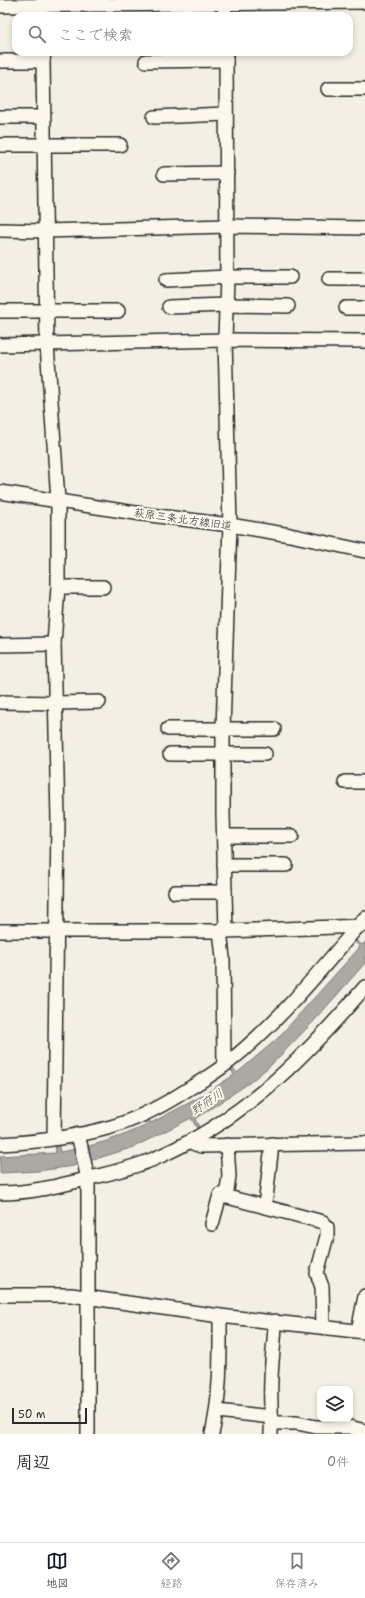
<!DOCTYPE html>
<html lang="ja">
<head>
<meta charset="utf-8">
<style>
	body { margin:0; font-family:"Shantell Sans","Klee One",sans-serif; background:#f2f2f3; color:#2b2b33 }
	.controls { position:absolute; right:12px; bottom:12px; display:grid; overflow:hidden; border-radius:8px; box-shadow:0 2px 6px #0003 }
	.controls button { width:36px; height:36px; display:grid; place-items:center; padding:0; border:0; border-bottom:1px solid #e1e1e2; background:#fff; color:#2b2b33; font:20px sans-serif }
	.scale { position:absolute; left:12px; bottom:10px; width:75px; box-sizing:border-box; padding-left:4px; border:2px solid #2b2b2b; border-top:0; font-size:11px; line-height:14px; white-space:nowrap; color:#2b2b2b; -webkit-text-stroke:3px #fbf7ec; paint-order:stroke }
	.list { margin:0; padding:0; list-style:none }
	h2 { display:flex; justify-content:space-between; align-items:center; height:52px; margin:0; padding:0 16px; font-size:17px }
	h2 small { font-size:13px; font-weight:400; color:#7c7c81 }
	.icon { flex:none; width:22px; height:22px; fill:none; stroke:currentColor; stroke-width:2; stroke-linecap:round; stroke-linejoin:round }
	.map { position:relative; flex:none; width:365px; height:1434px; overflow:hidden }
	.search { position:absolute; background:#fff; box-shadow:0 2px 6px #0003; left:12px; right:12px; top:12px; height:44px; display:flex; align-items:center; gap:10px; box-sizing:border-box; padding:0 14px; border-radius:12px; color:#7c7c81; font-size:15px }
	.sheet { height:108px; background:#fff }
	nav { display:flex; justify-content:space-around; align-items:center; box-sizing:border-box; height:56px; border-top:1px solid #e1e1e2; background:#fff; font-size:11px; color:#7c7c81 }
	nav a { display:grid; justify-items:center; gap:2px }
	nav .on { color:#111827 }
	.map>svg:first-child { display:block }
</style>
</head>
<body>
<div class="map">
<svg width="365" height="1434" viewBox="0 0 365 1434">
	<rect width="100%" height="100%" fill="#f3efe4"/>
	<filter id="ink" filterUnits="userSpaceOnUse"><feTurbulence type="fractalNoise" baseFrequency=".025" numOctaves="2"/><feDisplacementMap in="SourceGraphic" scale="8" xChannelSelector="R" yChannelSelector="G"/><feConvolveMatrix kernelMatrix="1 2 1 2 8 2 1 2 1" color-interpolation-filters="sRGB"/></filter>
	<g filter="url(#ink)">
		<!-- water -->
		<path fill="#aca9a2" stroke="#787772" d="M357,941L362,945L365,942V963L314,1021L271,1065L249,1083L195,1119L200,1129L198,1130L191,1118L134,1147L73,1166L39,1171L0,1173V1156L56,1153L55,1142L58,1141L60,1152C90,1147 120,1138 147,1125L143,1118L147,1116L151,1123L200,1097L234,1075L230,1068L232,1067L237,1073L277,1039L360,947L355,942Z"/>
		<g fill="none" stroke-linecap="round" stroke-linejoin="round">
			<defs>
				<g id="minor">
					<path d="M224,4L225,16"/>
					<path d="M0,6L365,2"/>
					<path d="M44,52L43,61L47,345L58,500V587L54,644L58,820L54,1138"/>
					<path d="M226,52L227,277L225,340L230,525L223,729V814L226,931"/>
					<path d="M0,61H43"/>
					<path d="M146,61L226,60"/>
					<path d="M328,89H365"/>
					<path d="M0,117H43"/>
					<path d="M154,117L226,114"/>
					<path d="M0,145H120"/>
					<path d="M164,174L227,173"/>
					<path d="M0,230L45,231L227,226L365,228"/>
					<path d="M329,279H365"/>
					<path d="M166,280L227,277H290"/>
					<path d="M169,307L226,305L288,306"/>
					<path d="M346,308H365"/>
					<path d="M0,311H118"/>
					<path d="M0,345L225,340L365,341"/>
					<path d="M0,492L142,514L230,525L290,535L365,551"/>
					<path d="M58,587H103"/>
					<path d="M0,645L54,644"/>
					<path d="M0,702L56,703L99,702"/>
					<path d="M168,729H274"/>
					<path d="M170,754H265"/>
					<path d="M345,782H365"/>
					<path d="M224,836H292"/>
					<path d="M224,865H286"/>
					<path d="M175,892H225"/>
					<path d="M220,930L223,958L224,1065"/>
					<path d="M0,931H226L362,926"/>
					<path d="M78,1134L88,1179V1434"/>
					<path d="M192,1140L195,1144L201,1146L365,1143"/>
					<path d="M0,1144C36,1142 76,1137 111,1127C135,1120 158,1108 179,1095C196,1084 214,1074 230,1061C281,1020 323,967 365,918"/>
					<path d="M0,1193C30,1193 58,1186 86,1179C110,1173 134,1168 156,1158C243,1120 304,1058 365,987"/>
					<path d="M226,1197L229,1176L227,1145"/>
					<path d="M265,1207L272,1144"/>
					<path d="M212,1224L220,1195L323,1222L327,1227V1236L317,1273L322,1287L323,1326"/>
					<path d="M0,1295H71L220,1316L365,1332"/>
					<path d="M358,1331L365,1296"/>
					<path d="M217,1411L272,1417"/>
					<path d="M272,1423H297L316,1427H349L365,1431"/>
					<path d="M212,1434C221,1395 220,1356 220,1316"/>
					<path d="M271,1434C272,1416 270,1399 271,1381C271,1361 275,1341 275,1321"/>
				</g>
			</defs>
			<!-- minor casing -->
			<use href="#minor" stroke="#2b2b2b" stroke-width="16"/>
			<!-- minor -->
			<use href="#minor" stroke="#fbf7ec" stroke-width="13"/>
		</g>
	</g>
	<g text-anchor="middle" stroke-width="4" stroke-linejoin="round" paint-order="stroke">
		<!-- street labels -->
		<g font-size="11" fill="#2b2b2b" stroke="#fbf7ec">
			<text transform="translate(183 519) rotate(8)" y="4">萩原三条北方線旧道</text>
		</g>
		<!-- water labels -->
		<g font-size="12" font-style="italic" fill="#585755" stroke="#fbf7ec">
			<text transform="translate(207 1102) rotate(-34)" y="4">野府川</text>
		</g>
	</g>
</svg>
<div class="controls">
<button><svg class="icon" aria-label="layers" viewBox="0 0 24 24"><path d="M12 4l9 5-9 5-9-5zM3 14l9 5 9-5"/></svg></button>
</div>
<div class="scale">50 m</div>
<div class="search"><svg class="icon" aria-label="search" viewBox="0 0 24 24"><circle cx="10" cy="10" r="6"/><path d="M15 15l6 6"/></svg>ここで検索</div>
</div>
<section class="sheet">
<h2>周辺<small>0件</small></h2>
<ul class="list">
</ul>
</section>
<nav>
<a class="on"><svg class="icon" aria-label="map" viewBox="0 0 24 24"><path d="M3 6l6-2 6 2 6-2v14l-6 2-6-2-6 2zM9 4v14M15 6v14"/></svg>地図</a>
<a><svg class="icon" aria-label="directions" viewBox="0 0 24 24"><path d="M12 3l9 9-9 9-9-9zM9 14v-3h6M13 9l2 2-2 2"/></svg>経路</a>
<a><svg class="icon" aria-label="saved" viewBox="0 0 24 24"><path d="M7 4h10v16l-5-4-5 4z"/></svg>保存済み</a>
</nav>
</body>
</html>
